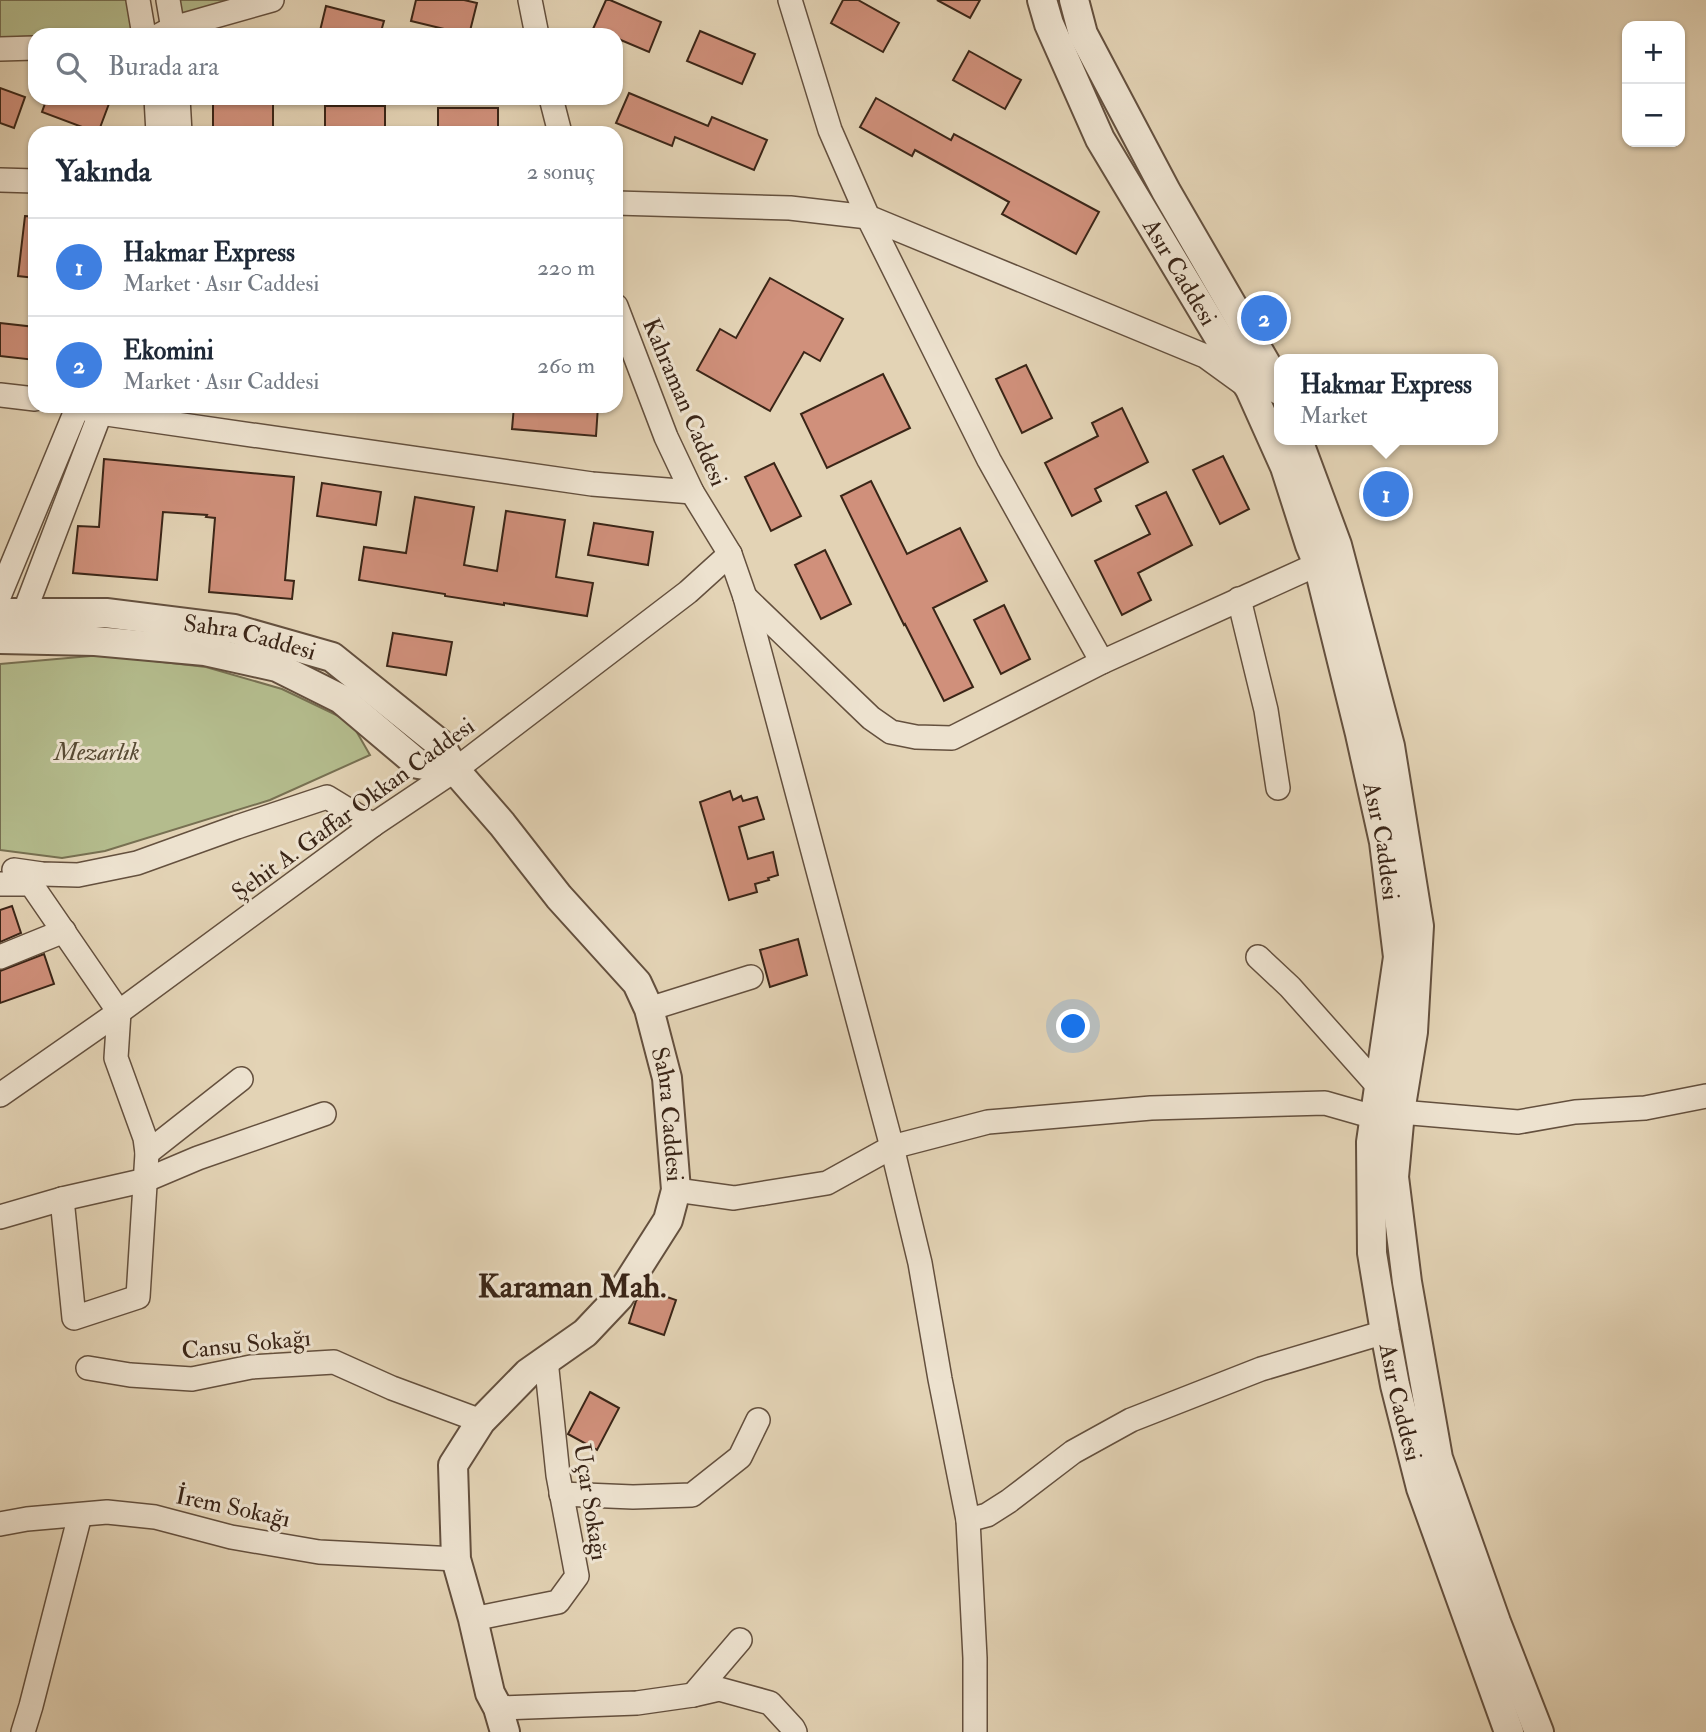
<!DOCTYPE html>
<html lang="tr">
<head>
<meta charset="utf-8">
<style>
	body { margin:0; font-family:"IM FELL Double Pica",serif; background:#f6f6f7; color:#1f2937 }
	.controls { position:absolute; right:21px; top:21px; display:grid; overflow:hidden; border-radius:14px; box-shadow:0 2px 5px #0004 }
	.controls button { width:63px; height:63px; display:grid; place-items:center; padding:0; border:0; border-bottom:2px solid #e0e1e3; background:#fff; color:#1f2937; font:35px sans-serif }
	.you { position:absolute; left:1074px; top:1027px; width:24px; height:24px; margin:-18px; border:5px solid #fff; border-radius:50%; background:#1a73e8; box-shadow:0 0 0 10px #1a73e833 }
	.badge { display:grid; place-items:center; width:46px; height:46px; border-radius:50%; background:#2563eb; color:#fff; font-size:23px; font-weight:700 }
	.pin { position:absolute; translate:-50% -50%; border:4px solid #fff; box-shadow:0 2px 7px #0006 }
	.popup { position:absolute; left:1274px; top:354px; width:224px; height:91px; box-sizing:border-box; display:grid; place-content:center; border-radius:14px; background:#fff; filter:drop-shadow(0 2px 5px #0005); font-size:23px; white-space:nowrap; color:#747a83 }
	.popup b { font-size:26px; color:#1f2937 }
	.popup::after { content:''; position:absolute; left:50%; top:100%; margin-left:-14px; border:14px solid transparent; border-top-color:#fff }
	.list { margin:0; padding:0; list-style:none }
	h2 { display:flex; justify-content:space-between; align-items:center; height:91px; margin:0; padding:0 28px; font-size:30px }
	h2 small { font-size:23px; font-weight:400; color:#747a83 }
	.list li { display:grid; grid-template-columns:46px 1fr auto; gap:21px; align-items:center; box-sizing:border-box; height:98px; padding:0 28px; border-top:2px solid #e0e1e3 }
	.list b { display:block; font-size:26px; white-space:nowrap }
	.list p { margin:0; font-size:23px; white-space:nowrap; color:#747a83 }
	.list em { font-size:23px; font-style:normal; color:#747a83 }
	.icon { flex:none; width:38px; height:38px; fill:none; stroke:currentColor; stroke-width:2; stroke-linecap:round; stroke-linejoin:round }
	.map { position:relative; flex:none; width:1706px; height:1732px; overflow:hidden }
	.search { position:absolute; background:#fff; box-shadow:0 2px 5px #0004; left:28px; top:28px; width:595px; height:77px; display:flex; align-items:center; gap:18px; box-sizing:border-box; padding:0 24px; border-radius:21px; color:#747a83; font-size:26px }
	.panel { position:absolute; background:#fff; box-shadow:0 2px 5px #0004; left:28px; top:126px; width:595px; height:287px; border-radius:21px }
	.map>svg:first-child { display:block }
</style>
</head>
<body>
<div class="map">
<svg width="1706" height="1732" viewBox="0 0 1706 1732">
	<rect width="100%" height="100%" fill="#e3d3b5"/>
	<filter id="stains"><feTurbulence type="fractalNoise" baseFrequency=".00286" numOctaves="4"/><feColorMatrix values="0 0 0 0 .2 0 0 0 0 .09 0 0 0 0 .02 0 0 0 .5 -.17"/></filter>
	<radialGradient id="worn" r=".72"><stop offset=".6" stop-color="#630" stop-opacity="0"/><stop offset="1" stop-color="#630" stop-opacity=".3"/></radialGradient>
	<!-- green -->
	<g fill="#b4bc8d" stroke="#777052" stroke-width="2">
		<path d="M0,0H131L137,31L35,35V36L0,38Z"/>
		<path d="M175,0H240L179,19Z"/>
		<path d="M102,655L206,667L282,689L351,722L370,755L270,800L105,851L62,858L0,850V664Z"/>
	</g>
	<!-- building -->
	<g fill="#d0907b" stroke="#3a2517" stroke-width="2">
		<path d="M416,0H464L477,3L469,35L411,21Z"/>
		<path d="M606,0H610L661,22L649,52L616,38V35H608L593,29Z"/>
		<path d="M843,0H858L899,23L883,52L831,23Z"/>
		<path d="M937,0H980L970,18Z"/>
		<path d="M326,6L384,21L380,35H319Z"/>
		<path d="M700,31L755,54L742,84L687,61Z"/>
		<path d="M969,51L1021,80L1005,109L953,80Z"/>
		<path d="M0,88L25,97L14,128L0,123Z"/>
		<path d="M629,93L708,126L712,117L767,140L754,170L675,137L672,146L616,123Z"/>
		<path d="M47,98H100L110,101L98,133L42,112Z"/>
		<path d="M876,98L951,140L954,134L1099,212L1076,254L1002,214L1009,202L915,150L912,156L860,127Z"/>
		<path d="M213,99H273V133L213,132Z"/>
		<rect x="325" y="106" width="60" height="27"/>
		<rect x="438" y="108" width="60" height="25"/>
		<path d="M25,216L35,217V278L18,276Z"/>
		<path d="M770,278L843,319L820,361L804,352L770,411L697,370L720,329L736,338Z"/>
		<path d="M0,323L35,327V360L0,356Z"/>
		<path d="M1026,365L1052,418L1022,433L996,379Z"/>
		<path d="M883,374L910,428L827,468L801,414Z"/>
		<path d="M514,406H598L596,436L512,429Z"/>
		<path d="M1122,408L1148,462L1095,489L1101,501L1072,516L1045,463L1098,436L1092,423Z"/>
		<path d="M1223,456L1249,509L1220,524L1193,470Z"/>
		<path d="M104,459L294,477L285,580L294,581L292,599L209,592L215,518L206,517L207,515L163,512L157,580L73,573L78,526L99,527Z"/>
		<path d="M774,463L801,516L771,531L745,477Z"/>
		<path d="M871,481L907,554L960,528L987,581L933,608L973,687L944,701L905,624L904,625L841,496Z"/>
		<path d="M322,483L381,492L376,525L317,516Z"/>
		<path d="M1166,492L1192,545L1138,573L1151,600L1122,615L1095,561L1150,534L1136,506Z"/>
		<path d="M415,497L474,507L464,565L497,571L506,511L565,520L556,577L593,583L587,616L504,603V605L445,596V594L359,580L364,547L406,553Z"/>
		<path d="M594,523L653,532L648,565L588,555Z"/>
		<path d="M825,550L851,604L821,619L795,565Z"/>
		<path d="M1004,605L1030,659L1001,674L974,620Z"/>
		<path d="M393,633L452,642L446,675L387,666Z"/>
		<path d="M730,791L733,800L741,796L743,801L757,797L764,819L739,827L748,859L773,852L778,875L768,878L769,880L755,884L757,892L729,900L700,802Z"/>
		<path d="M12,906L21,933L0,942V910Z"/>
		<path d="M798,939L807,975L770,987L760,950Z"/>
		<path d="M44,954L54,984L0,1003V971Z"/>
		<path d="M644,1289L676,1300L664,1335L629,1323L636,1301Z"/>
		<path d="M590,1392L619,1408L597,1450L568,1434Z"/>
	</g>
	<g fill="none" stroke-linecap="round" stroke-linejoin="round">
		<defs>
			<g id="minor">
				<path d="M138,0L144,35"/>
				<path d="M168,0L174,35"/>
				<path d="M530,0L537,35"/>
				<path d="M790,0L830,130L868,217L989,460L1102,662"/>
				<path d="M160,35L173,28L272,0"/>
				<path d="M0,49L35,48"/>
				<path d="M156,98L158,133"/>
				<path d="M178,98L180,133"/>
				<path d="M551,98L560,133"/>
				<path d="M0,180L35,181"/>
				<path d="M616,203L790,208L868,217L1205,356L1245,385"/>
				<path d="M616,306L666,437L692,492L730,554L745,597L892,1147L920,1263L940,1379L968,1520L975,1658V1732"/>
				<path d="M0,395L35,399"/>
				<path d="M75,406L100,413L592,484L692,492"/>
				<path d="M0,594L78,406"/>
				<path d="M745,597L871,718L891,732L916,737L952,738L1102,662L1318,564"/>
				<path d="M1239,599L1266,710L1278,788"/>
				<path d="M24,613L103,406"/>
				<path d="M14,870L42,874L78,875L137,863L237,827L327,797L373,825"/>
				<path d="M0,884H31L119,1012L116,1058L145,1138L147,1153L138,1297L74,1318L62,1199"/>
				<path d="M0,957L64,931"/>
				<path d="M1258,957L1290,987L1379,1087"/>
				<path d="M649,1009L751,977"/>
				<path d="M0,1095L119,1012L373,825L455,770L688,592L730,554"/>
				<path d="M147,1153L241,1079"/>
				<path d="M676,1190L734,1198L827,1183L892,1147L988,1122L1151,1108L1325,1103L1374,1117L1400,1112L1518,1122L1575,1112L1645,1108L1706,1096"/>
				<path d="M0,1217L62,1199L146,1180L198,1158L324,1114"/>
				<path d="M88,1368L130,1375L192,1379L251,1367L334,1362L392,1388L481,1421"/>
				<path d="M561,1494L633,1497L692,1495L740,1457L758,1420"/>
				<path d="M968,1520L987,1515L1009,1501L1073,1452L1131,1420L1261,1369L1385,1332"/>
				<path d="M0,1524L27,1519L107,1512L155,1517L231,1537L319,1552L456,1559"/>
				<path d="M473,1619L558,1602L577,1576L558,1475L546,1360"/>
				<path d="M693,1695L740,1640"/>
				<path d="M498,1708L637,1703L693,1695L719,1689L770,1703L793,1728L795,1732"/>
				<path d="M23,1732L31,1706L80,1515"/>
			</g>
			<g id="tertiary">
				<path id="s1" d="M1042,0L1049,24L1100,139L1250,389L1285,467L1310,545L1318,564L1360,734L1384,842L1398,957L1371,1142L1372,1253L1385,1332L1395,1385L1421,1488L1509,1732"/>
				<path d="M1074,0L1083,34L1166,191L1276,381L1279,390"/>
				<path d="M1298,440L1337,545L1390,746L1419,926L1413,1032L1400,1112L1394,1177L1407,1282L1438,1458L1496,1622L1539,1732"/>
				<path id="s2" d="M0,613H106L234,629L332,657L439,743L455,770L502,824L559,897L637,983L649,1009L667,1078L676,1190L668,1220L619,1297L585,1333L528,1373L481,1421L453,1465L456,1559L473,1619L490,1693L498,1708L505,1732"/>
				<path d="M0,639L95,641L205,651L277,667L341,699L418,764L455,770"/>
			</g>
		</defs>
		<!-- minor casing -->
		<use href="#minor" stroke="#64503e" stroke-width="26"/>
		<!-- tertiary casing -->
		<use href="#tertiary" stroke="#64503e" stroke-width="32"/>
		<!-- minor -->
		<use href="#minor" stroke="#ede2cf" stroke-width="23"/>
		<!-- tertiary -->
		<use href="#tertiary" stroke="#ede2cf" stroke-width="28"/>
	</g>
	<g text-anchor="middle" stroke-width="6" stroke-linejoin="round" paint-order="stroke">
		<!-- street labels -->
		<g font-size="24" fill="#3a2517" stroke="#ede2cf">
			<text dy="8" stroke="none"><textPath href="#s1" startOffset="306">Asır Caddesi</textPath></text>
			<text transform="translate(685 402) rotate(67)" y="8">Kahraman Caddesi</text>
			<text dy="8" stroke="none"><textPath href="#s2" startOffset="252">Sahra Caddesi</textPath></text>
			<text transform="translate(353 809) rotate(-36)" y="8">Şehit A. Gaffar Okkan Caddesi</text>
			<text dy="8" stroke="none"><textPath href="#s1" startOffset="915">Asır Caddesi</textPath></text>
			<text dy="8" stroke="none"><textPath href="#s2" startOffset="922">Sahra Caddesi</textPath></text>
			<text transform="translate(246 1344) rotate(-6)" y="8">Cansu Sokağı</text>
			<text dy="8" stroke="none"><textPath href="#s1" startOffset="1482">Asır Caddesi</textPath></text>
			<text transform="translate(591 1502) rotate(81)" y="8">Uçar Sokağı</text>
			<text transform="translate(233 1507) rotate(12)" y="8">İrem Sokağı</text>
		</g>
		<!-- park labels -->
		<g font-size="24" font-style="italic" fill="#584b34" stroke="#ede2cf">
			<text x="97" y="760">Mezarlık</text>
		</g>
		<!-- district labels -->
		<g font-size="32" font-weight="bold" fill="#3a2517" stroke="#ede2cf">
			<text x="572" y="1297">Karaman Mah.</text>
		</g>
	</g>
	<rect width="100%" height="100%" filter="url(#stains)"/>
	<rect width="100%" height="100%" fill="url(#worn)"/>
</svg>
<div class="controls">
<button>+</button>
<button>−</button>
</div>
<div class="you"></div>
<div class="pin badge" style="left:1386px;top:494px;background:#3f7fe0">1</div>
<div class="popup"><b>Hakmar Express</b>Market</div>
<div class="pin badge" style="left:1264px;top:318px;background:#3f7fe0">2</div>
<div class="search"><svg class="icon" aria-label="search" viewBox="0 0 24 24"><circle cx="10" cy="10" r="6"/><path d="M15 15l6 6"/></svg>Burada ara</div>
<section class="panel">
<h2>Yakında<small>2 sonuç</small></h2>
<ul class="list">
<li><span class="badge" style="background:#3f7fe0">1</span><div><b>Hakmar Express</b><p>Market · Asır Caddesi</p></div><em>220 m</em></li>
<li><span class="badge" style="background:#3f7fe0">2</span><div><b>Ekomini</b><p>Market · Asır Caddesi</p></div><em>260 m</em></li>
</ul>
</section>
</div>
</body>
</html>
